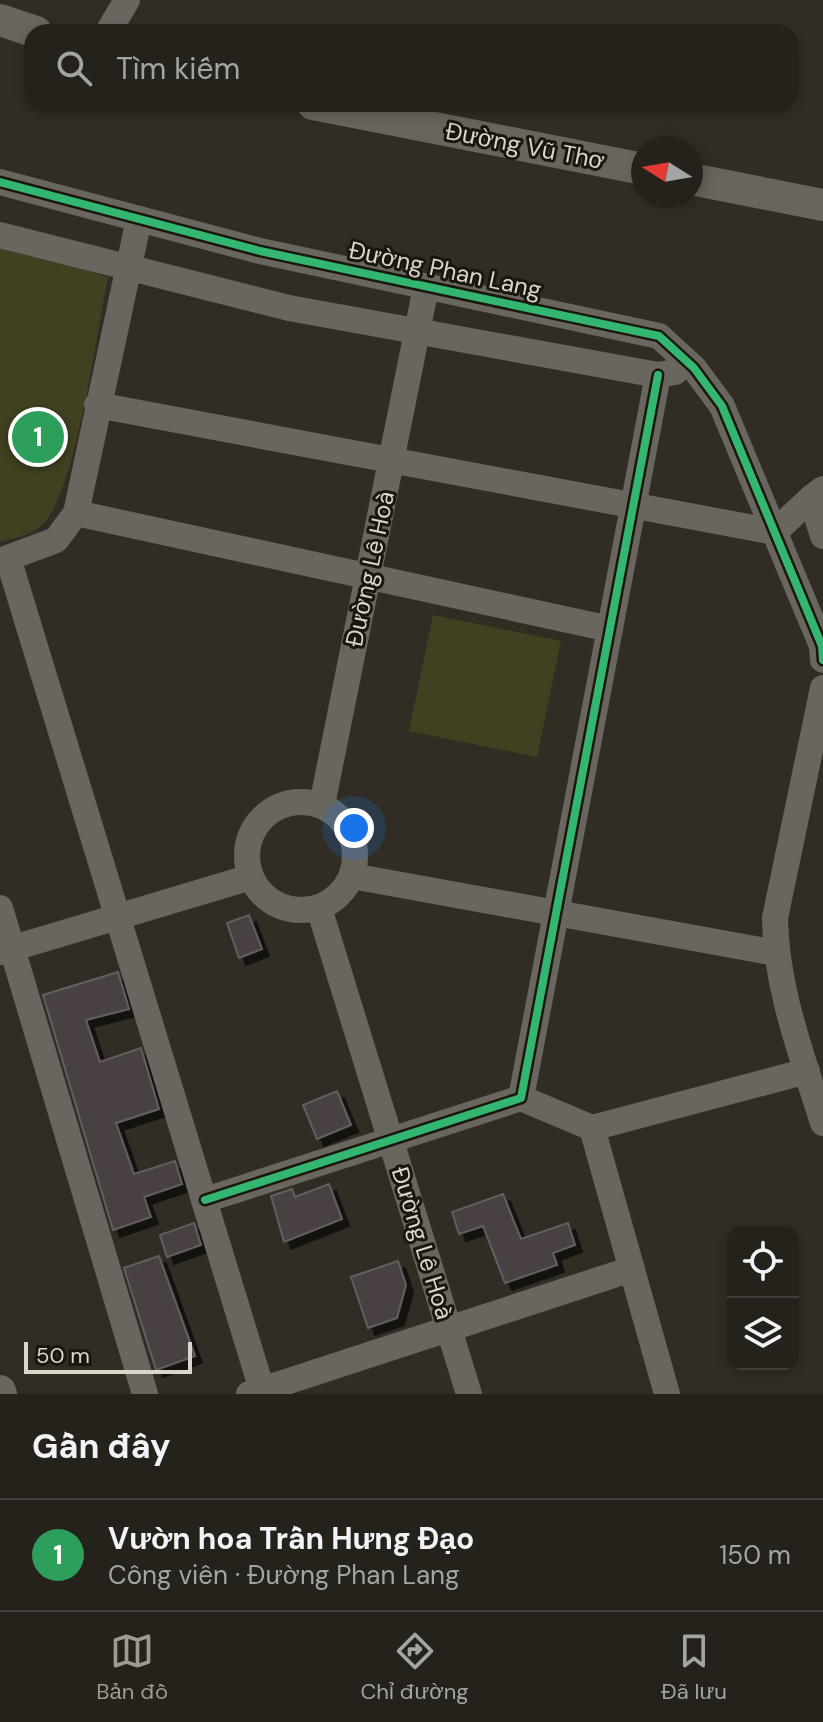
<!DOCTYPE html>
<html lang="vi">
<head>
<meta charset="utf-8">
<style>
	body { margin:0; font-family:"DM Sans",sans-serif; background:#2d2a24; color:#f1f3f6 }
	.controls { position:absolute; right:24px; bottom:24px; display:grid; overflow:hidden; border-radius:16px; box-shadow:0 4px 12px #0003 }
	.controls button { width:72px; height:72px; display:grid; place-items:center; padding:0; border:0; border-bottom:2px solid #423f3a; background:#25221b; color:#f1f3f6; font:40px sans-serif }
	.compass { position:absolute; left:631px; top:136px; width:72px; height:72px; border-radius:50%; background:#25221b; box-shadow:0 4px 12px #0003; rotate:281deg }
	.scale { position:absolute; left:24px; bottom:20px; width:168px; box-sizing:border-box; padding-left:8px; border:4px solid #dad6cc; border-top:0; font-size:22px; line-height:28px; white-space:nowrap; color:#dad6cc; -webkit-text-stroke:6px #1b1710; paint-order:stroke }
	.you { position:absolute; left:354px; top:828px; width:28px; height:28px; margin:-20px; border:6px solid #fff; border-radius:50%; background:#1a73e8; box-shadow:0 0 0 12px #1a73e833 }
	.badge { display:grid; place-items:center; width:52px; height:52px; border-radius:50%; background:#9f9b91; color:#fff; font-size:26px; font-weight:700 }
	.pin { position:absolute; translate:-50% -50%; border:4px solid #fff; box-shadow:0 2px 8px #0006 }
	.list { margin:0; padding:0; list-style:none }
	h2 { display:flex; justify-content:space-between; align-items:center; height:104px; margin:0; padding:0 32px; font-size:34px }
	h2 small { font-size:26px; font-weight:400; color:#a3a4a3 }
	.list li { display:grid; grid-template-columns:52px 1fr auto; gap:24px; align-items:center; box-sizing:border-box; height:112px; padding:0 32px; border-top:2px solid #423f3a }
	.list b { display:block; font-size:30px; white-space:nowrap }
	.list p { margin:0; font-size:26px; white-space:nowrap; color:#a3a4a3 }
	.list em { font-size:26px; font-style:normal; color:#a3a4a3 }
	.icon { flex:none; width:44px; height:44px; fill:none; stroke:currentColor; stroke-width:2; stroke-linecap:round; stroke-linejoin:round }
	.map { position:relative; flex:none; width:823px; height:1394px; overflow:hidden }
	.search { position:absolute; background:#25221b; box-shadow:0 4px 12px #0003; left:24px; right:24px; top:24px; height:88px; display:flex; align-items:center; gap:20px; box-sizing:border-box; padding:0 28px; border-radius:24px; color:#a3a4a3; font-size:30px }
	.sheet { height:216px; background:#25221b }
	nav { display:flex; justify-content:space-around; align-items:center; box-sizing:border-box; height:112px; border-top:2px solid #423f3a; background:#25221b; font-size:22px; color:#a3a4a3 }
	nav a { display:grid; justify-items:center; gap:4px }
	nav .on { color:#9f9b91 }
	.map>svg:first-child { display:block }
</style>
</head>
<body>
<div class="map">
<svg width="823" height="1394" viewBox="0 0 823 1394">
	<defs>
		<filter id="shadow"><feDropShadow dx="7" dy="7" stdDeviation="0" flood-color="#0009"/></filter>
	</defs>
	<rect width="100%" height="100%" fill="#312d24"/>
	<!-- green -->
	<g fill="#414122">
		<path d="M0,242L108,277C97,331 77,479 48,518C36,534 19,537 0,542Z"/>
		<path d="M433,615L561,641L537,757L409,731Z"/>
	</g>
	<!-- building -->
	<g fill="#484143" stroke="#635e5e" stroke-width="2" filter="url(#shadow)">
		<path d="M249,915L262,949L239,958L227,923Z"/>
		<path d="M118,972L129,1009L86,1020L100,1062L141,1048L159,1109L116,1123L134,1174L175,1161L182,1184L144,1197L151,1217L113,1230L43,995Z"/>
		<path d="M337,1091L351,1125L317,1139L303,1105Z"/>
		<path d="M329,1184L342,1219L284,1242L271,1196L292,1189L295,1197Z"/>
		<path d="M503,1194L521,1239L568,1223L575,1245L553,1253L557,1265L505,1283L483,1226L459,1234L452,1212Z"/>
		<path d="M194,1223L201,1245L167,1257L160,1235Z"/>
		<path d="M159,1256L195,1356L156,1370L124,1268Z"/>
		<path d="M398,1261L406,1285L397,1318L368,1328L351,1277Z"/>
	</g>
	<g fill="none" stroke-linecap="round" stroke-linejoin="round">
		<!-- minor -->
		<g stroke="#68665f" stroke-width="26">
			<path d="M108,32L127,0"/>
			<path d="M0,182L260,251L659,336L694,368L722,406L822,646L823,660"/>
			<path d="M0,235L289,308L658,375L675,372"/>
			<path d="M97,405L775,532"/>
			<path d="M823,489L811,498L823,536"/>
			<path d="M76,513L610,629"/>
			<path d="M775,532L811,498"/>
			<path d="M8,558L262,1390"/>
			<path d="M0,561L56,540L76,513L139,219"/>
			<path d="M823,688L775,918C776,989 802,1055 823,1123"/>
			<circle cx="301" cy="856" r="54"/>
			<path d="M322,805L426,287"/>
			<path d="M352,876L776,953"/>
			<path d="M0,908L145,1394"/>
			<path d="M319,908L469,1394"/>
			<path d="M0,952L251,877"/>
			<path d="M521,1098L592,1128L807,1071"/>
			<path d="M592,1128L667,1394"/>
			<path d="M205,1200L521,1098L658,375"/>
			<path d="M249,1394L632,1269"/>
		</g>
		<!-- major -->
		<g stroke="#68655d" stroke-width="32">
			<path d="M0,20L36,32"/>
			<path d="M313,104L643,169"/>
			<path d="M691,179L823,205"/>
			<path d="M0,1391L1,1394"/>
		</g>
		<defs>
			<g id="cycleway">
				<path d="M0,182L260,251L659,336L694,368L722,406L822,646L823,660"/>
				<path d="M205,1200L521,1098L658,375"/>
			</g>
		</defs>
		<!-- cycleway casing -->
		<use href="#cycleway" stroke="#1b1710" stroke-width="13"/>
		<!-- cycleway -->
		<use href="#cycleway" stroke="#33b770" stroke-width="8"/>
	</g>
	<g text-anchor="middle" stroke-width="6" stroke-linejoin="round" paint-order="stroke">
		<!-- street labels -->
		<g font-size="24" fill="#dad6cc" stroke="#1b1710">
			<text transform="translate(525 146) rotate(11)" y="8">Đường Vũ Thơ</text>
			<text transform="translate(445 270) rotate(12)" y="8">Đường Phan Lang</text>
			<text transform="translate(370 569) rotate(-78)" y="8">Đường Lê Hoà</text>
			<text transform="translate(422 1243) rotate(73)" y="8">Đường Lê Hoà</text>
		</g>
	</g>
</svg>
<div class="controls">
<button><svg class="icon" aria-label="locate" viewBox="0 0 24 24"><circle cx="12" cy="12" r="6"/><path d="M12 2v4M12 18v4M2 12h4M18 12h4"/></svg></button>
<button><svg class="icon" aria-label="layers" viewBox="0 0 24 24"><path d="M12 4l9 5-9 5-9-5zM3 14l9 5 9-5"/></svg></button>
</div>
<svg class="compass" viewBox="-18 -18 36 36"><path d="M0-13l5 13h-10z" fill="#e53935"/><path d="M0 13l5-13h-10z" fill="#a3a4a3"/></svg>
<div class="scale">50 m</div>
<div class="you"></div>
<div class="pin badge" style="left:38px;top:437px;background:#2e9e5b">1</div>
<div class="search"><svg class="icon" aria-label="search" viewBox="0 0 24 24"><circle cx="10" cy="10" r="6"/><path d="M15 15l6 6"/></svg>Tìm kiếm</div>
</div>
<section class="sheet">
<h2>Gần đây<small></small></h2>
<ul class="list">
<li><span class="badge" style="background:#2e9e5b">1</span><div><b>Vườn hoa Trần Hưng Đạo</b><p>Công viên · Đường Phan Lang</p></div><em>150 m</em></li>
</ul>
</section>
<nav>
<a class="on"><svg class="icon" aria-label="map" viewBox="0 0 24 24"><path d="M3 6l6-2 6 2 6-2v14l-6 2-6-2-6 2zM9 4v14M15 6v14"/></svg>Bản đồ</a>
<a><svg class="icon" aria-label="directions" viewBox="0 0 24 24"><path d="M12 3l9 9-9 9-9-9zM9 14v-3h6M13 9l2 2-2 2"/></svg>Chỉ đường</a>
<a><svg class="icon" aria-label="saved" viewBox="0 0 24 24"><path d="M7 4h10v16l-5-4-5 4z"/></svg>Đã lưu</a>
</nav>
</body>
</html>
